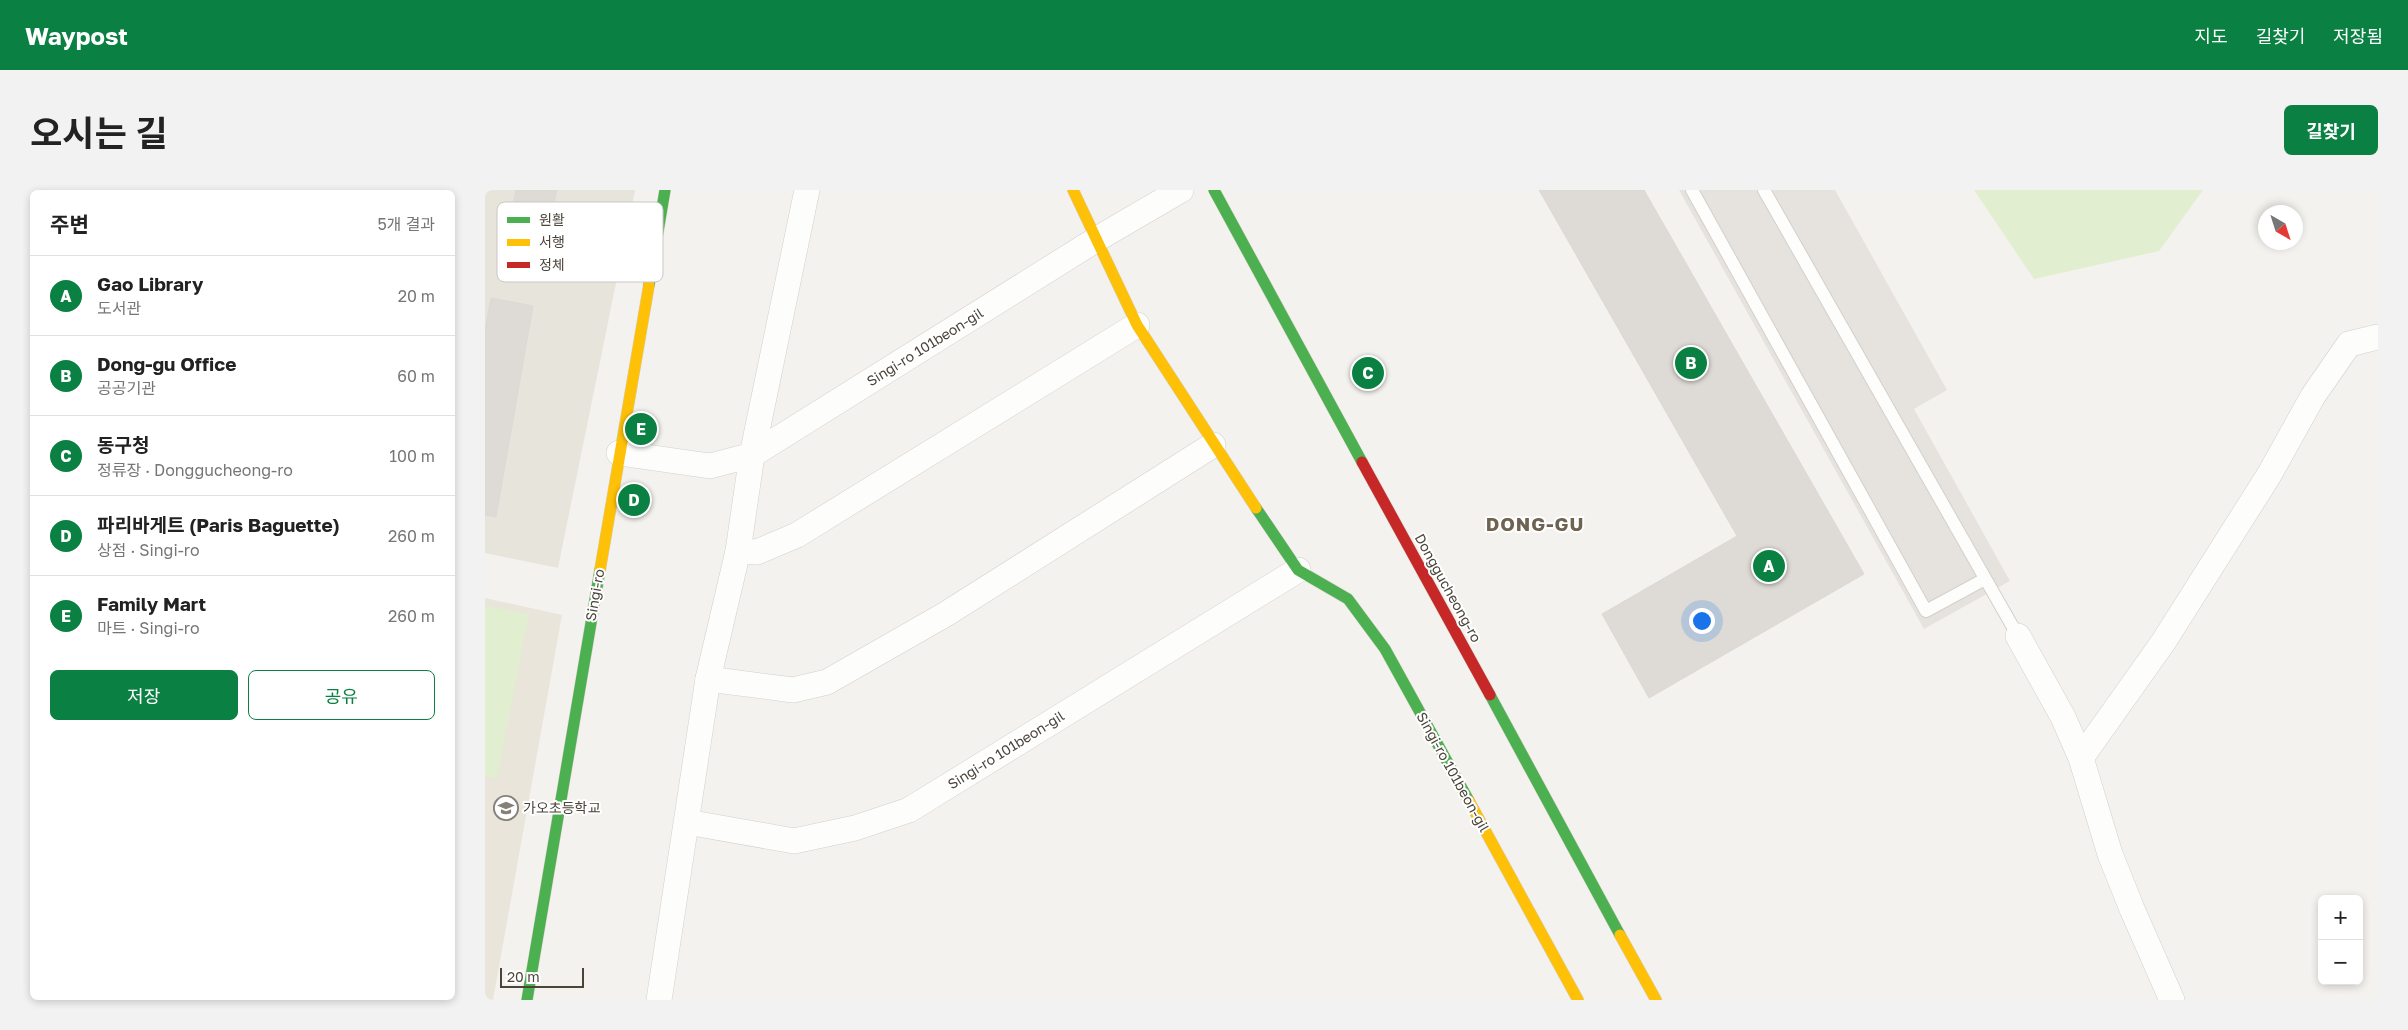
<!DOCTYPE html>
<html lang="ko">
<head>
<meta charset="utf-8">
<style>
	body { margin:0; font-family:"Golos Text","Noto Sans KR",sans-serif; background:#f2f2f2; color:#222 }
	.controls { position:absolute; right:15px; bottom:15px; display:grid; overflow:hidden; border-radius:8px; box-shadow:0 2px 8px #0003 }
	.controls button { width:45px; height:45px; display:grid; place-items:center; padding:0; border:0; border-bottom:1px solid #e0e0e0; background:#fff; color:#222; font:25px sans-serif }
	.compass { position:absolute; left:1773px; top:15px; width:45px; height:45px; border-radius:50%; background:#fff; box-shadow:0 2px 8px #0003; rotate:141deg }
	.scale { position:absolute; left:15px; bottom:12px; width:84px; box-sizing:border-box; padding-left:5px; border:2px solid #4b4439; border-top:0; font-size:14px; line-height:18px; white-space:nowrap; color:#4b4439; -webkit-text-stroke:4px #fff; paint-order:stroke }
	.you { position:absolute; left:1216px; top:430px; width:18px; height:18px; margin:-12px; border:4px solid #fff; border-radius:50%; background:#1a73e8; box-shadow:0 0 0 8px #1a73e833 }
	.badge { display:grid; place-items:center; width:32px; height:32px; border-radius:50%; background:#0b8043; color:#fff; font-size:16px; font-weight:700 }
	.pin { position:absolute; translate:-50% -50%; border:2px solid #fff; box-shadow:0 1px 5px #0006 }
	.list { margin:0; padding:0; list-style:none }
	h2 { display:flex; justify-content:space-between; align-items:center; height:65px; margin:0; padding:0 20px; font-size:21px }
	h2 small { font-size:16px; font-weight:400; color:#767676 }
	.list li { display:grid; grid-template-columns:32px 1fr auto; gap:15px; align-items:center; box-sizing:border-box; height:80px; padding:0 20px; border-top:1px solid #e0e0e0 }
	.list b { display:block; font-size:19px; white-space:nowrap }
	.list p { margin:0; font-size:16px; white-space:nowrap; color:#767676 }
	.list em { font-size:16px; font-style:normal; color:#767676 }
	.actions { display:flex; gap:10px; padding:15px 20px }
	.actions a { flex:1; padding:11px 0; border:1px solid #0b8043; border-radius:8px; text-align:center; font-size:18px; color:#0b8043 }
	.actions .main { background:#0b8043; color:#fff }
	.map { position:relative; flex:none; width:1893px; height:810px; overflow:hidden; border-radius:8px }
	header { display:flex; align-items:center; gap:30px; box-sizing:border-box; height:70px; padding:0 25px; background:#0b8043; color:#fff }
	header strong { font-size:24px }
	nav { display:flex; gap:28px; margin-inline-start:auto; font-size:18px }
	.intro { display:flex; align-items:center; justify-content:space-between; box-sizing:border-box; height:120px; padding:0 30px }
	h1 { margin:0; font-size:35px }
	.button { padding:12px 22px; border-radius:8px; background:#0b8043; color:#fff; font-size:18px; font-weight:700 }
	main { display:flex; gap:30px; padding:0 30px }
	aside { flex:1; background:#fff; border-radius:8px; box-shadow:0 2px 8px #0003 }
	.map>svg:first-child { display:block }
</style>
</head>
<body>
<header>
<strong>Waypost</strong>
<nav><a>지도</a><a>길찾기</a><a>저장됨</a></nav>
</header>
<div class="intro"><h1>오시는 길</h1><a class="button">길찾기</a></div>
<main>
<aside>
<h2>주변<small>5개 결과</small></h2>
<ul class="list">
<li><span class="badge">A</span><div><b>Gao Library</b><p>도서관</p></div><em>20 m</em></li>
<li><span class="badge">B</span><div><b>Dong-gu Office</b><p>공공기관</p></div><em>60 m</em></li>
<li><span class="badge">C</span><div><b>동구청</b><p>정류장 · Donggucheong-ro</p></div><em>100 m</em></li>
<li><span class="badge">D</span><div><b>파리바게트 (Paris Baguette)</b><p>상점 · Singi-ro</p></div><em>260 m</em></li>
<li><span class="badge">E</span><div><b>Family Mart</b><p>마트 · Singi-ro</p></div><em>260 m</em></li>
</ul>
<div class="actions"><a class="main">저장</a><a>공유</a></div>
</aside>
<div class="map">
<svg width="1893" height="810" viewBox="0 0 1893 810">
	<rect width="100%" height="100%" fill="#f4f2ee"/>
	<!-- residential -->
	<path fill="#e7e4dc" d="M0,0H150L73,378L0,363Z"/>
	<!-- education -->
	<path fill="#eae5da" d="M0,408L77,425L8,810H0Z"/>
	<!-- green -->
	<g fill="#e1eecf">
		<path d="M1489,0H1718L1674,61L1549,89Z"/>
		<path d="M0,416L44,424L12,589L0,586Z"/>
	</g>
	<!-- parking -->
	<path fill="#e6e3df" d="M1194,0H1350L1462,200L1429,219L1525,391L1439,439Z"/>
	<!-- building -->
	<g fill="#dedbd6" stroke="#dcd9d4">
		<path d="M31,0H72L58,63L19,55Z"/>
		<path d="M1054,0H1159L1379,384L1164,508L1117,424L1252,346Z"/>
		<path d="M6,108L48,116L11,327L0,325V140Z"/>
	</g>
	<g fill="none" stroke-linecap="round" stroke-linejoin="round">
		<defs>
			<g id="lane">
				<path d="M1207,0L1441,421L1500,389"/>
				<path d="M1279,0L1533,446"/>
			</g>
			<g id="street">
				<path d="M134,263L225,276L267,265L612,49L696,0"/>
				<path d="M253,361L272,362L312,345L652,135"/>
				<path d="M1533,446L1578,527L1596,568L1625,664L1647,719L1687,810"/>
				<path d="M223,489L308,500L342,492L461,424L728,255"/>
				<path d="M1596,568L1679,451L1784,285L1828,206L1864,154L1893,147"/>
				<path d="M202,632L309,651L370,638L424,620L813,380"/>
				<path d="M174,810L223,489L253,361L267,265L322,0"/>
			</g>
			<g id="fast">
				<path d="M729,0L877,272"/>
				<path d="M164,95L180,0"/>
				<path d="M771,318L813,380L863,409L900,459L984,611"/>
				<path d="M1005,505L1135,745"/>
				<path d="M42,810L115,380"/>
			</g>
			<g id="slow">
				<path d="M588,0L652,135L771,318"/>
				<path d="M115,380L164,95"/>
				<path d="M984,611L1093,810"/>
				<path d="M1135,745L1171,810"/>
			</g>
			<path id="jam" d="M877,272L1005,505"/>
		</defs>
		<!-- lane casing -->
		<use href="#lane" stroke="#d2d0cb" stroke-width="14"/>
		<!-- street casing -->
		<use href="#street" stroke="#d2d0cb" stroke-width="26"/>
		<!-- fast casing -->
		<use href="#fast" stroke="#d3cfc5" stroke-width="12"/>
		<!-- slow casing -->
		<use href="#slow" stroke="#d3cfc5" stroke-width="12"/>
		<!-- jam casing -->
		<use href="#jam" stroke="#d3cfc5" stroke-width="12"/>
		<!-- lane -->
		<use href="#lane" stroke="#fdfdfc" stroke-width="12"/>
		<!-- street -->
		<use href="#street" stroke="#fdfdfc" stroke-width="25"/>
		<!-- fast -->
		<use href="#fast" stroke="#4caf50" stroke-width="11"/>
		<!-- slow -->
		<use href="#slow" stroke="#ffc107" stroke-width="11"/>
		<!-- jam -->
		<use href="#jam" stroke="#c62828" stroke-width="11"/>
	</g>
	<!-- icons -->
	<defs>
		<symbol id="school-ring" viewBox="-11 -11 22 22"><circle r="9.5" fill="#fff" stroke="#868178" stroke-width="1.5"/><path d="M0-5L7-2L0 1L-7-2ZM-4 1L0 2.5L4 1V4Q0 6-4 4Z" fill="#868178"/></symbol>
	</defs>
	<g fill-rule="evenodd">
		<use href="#school-ring" x="7" y="604" width="28" height="28"/>
	</g>
	<g text-anchor="middle" stroke-width="4" stroke-linejoin="round" paint-order="stroke">
		<!-- street labels -->
		<g font-size="14" fill="#4b4439" stroke="#fff">
			<text transform="translate(440 157) rotate(-32)" y="5">Singi-ro 101beon-gil</text>
			<text transform="translate(963 398) rotate(61)" y="5">Donggucheong-ro</text>
			<text transform="translate(110 405) rotate(-80)" y="5">Singi-ro</text>
			<text transform="translate(521 560) rotate(-32)" y="5">Singi-ro 101beon-gil</text>
			<text transform="translate(968 582) rotate(61)" y="5">Singi-ro 101beon-gil</text>
		</g>
		<!-- poi labels -->
		<g font-size="14" fill="#4b4439" stroke="#fff" text-anchor="start">
			<text x="38" y="623">가오초등학교</text>
		</g>
		<!-- district labels -->
		<g font-size="19" font-weight="bold" letter-spacing="1" fill="#6e6250" stroke="#fff">
			<text x="1050" y="341">DONG-GU</text>
		</g>
	</g>
	<!-- legend -->
	<rect x="12" y="12" width="166" height="80" rx="8" fill="#fff" stroke="#c9c7c4" stroke-width="1"/>
	<rect x="22" y="27" width="23" height="6" fill="#4caf50"/>
	<rect x="22" y="49" width="23" height="7" fill="#ffc107"/>
	<rect x="22" y="72" width="23" height="6" fill="#c62828"/>
	<g font-size="14" fill="#4b4439">
		<text x="54" y="35">원활</text>
		<text x="54" y="57">서행</text>
		<text x="54" y="80">정체</text>
	</g>
</svg>
<div class="controls">
<button>+</button>
<button>−</button>
</div>
<svg class="compass" viewBox="-18 -18 36 36"><path d="M0-13l5 13h-10z" fill="#e53935"/><path d="M0 13l5-13h-10z" fill="#767676"/></svg>
<div class="scale">20 m</div>
<div class="you"></div>
<div class="pin badge" style="left:1284px;top:376px">A</div>
<div class="pin badge" style="left:1206px;top:173px">B</div>
<div class="pin badge" style="left:883px;top:183px">C</div>
<div class="pin badge" style="left:149px;top:310px">D</div>
<div class="pin badge" style="left:156px;top:239px">E</div>
</div>
</main>
</body>
</html>
